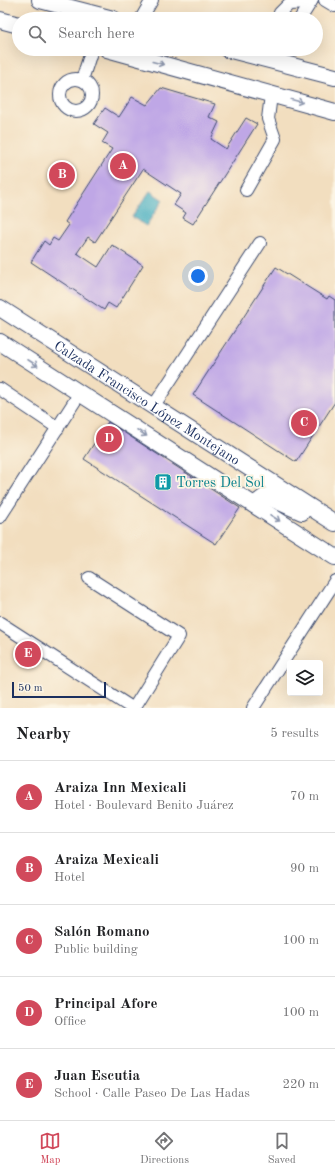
<!DOCTYPE html>
<html lang="en">
<head>
<meta charset="utf-8">
<style>
	body { margin:0; font-family:"Old Standard TT",serif; background:#f6f6f6; color:#202124 }
	.controls { position:absolute; right:12px; bottom:12px; display:grid; overflow:hidden; border-radius:4px; box-shadow:0 4px 16px #0002 }
	.controls button { width:36px; height:36px; display:grid; place-items:center; padding:0; border:0; border-bottom:1px solid #e0e0e0; background:#fff; color:#202124; font:20px sans-serif }
	.scale { position:absolute; left:12px; bottom:10px; width:94px; box-sizing:border-box; padding-left:4px; border:2px solid #1b2f5e; border-top:0; font-size:11px; line-height:14px; white-space:nowrap; color:#1b2f5e; -webkit-text-stroke:3px #fcf5e5; paint-order:stroke }
	.you { position:absolute; left:198px; top:276px; width:14px; height:14px; margin:-10px; border:3px solid #fff; border-radius:50%; background:#1a73e8; box-shadow:0 0 0 6px #1a73e833 }
	.badge { display:grid; place-items:center; width:26px; height:26px; border-radius:50%; background:#d1495b; color:#fff; font-size:13px; font-weight:700 }
	.pin { position:absolute; translate:-50% -50%; border:2px solid #fff; box-shadow:0 1px 4px #0006 }
	.list { margin:0; padding:0; list-style:none }
	h2 { display:flex; justify-content:space-between; align-items:center; height:52px; margin:0; padding:0 16px; font-size:17px }
	h2 small { font-size:13px; font-weight:400; color:#757577 }
	.list li { display:grid; grid-template-columns:26px 1fr auto; gap:12px; align-items:center; box-sizing:border-box; height:72px; padding:0 16px; border-top:1px solid #e0e0e0 }
	.list b { display:block; font-size:15px; white-space:nowrap }
	.list p { margin:0; font-size:13px; white-space:nowrap; color:#757577 }
	.list em { font-size:13px; font-style:normal; color:#757577 }
	.icon { flex:none; width:22px; height:22px; fill:none; stroke:currentColor; stroke-width:2; stroke-linecap:round; stroke-linejoin:round }
	.map { position:relative; flex:none; width:335px; height:708px; overflow:hidden }
	.search { position:absolute; background:#fff; box-shadow:0 4px 16px #0002; left:12px; right:12px; top:12px; height:44px; display:flex; align-items:center; gap:10px; box-sizing:border-box; padding:0 14px; border-radius:22px; color:#757577; font-size:15px }
	.sheet { height:412px; background:#fff }
	nav { display:flex; justify-content:space-around; align-items:center; box-sizing:border-box; height:56px; border-top:1px solid #e0e0e0; background:#fff; font-size:11px; color:#757577 }
	nav a { display:grid; justify-items:center; gap:2px }
	nav .on { color:#d1495b }
	.map>svg:first-child { display:block }
</style>
</head>
<body>
<div class="map">
<svg width="335" height="708" viewBox="0 0 335 708">
	<rect width="100%" height="100%" fill="#fcf5e5"/>
	<filter id="ink" filterUnits="userSpaceOnUse"><feTurbulence type="fractalNoise" baseFrequency=".025" numOctaves="2"/><feDisplacementMap in="SourceGraphic" scale="8" xChannelSelector="R" yChannelSelector="G"/><feConvolveMatrix kernelMatrix="1 2 1 2 8 2 1 2 1" color-interpolation-filters="sRGB"/></filter>
	<filter id="wash" filterUnits="userSpaceOnUse"><feTurbulence type="fractalNoise" baseFrequency=".012" numOctaves="4" result="noise"/><feDisplacementMap in="SourceGraphic" scale="16" xChannelSelector="R" yChannelSelector="G"/><feGaussianBlur stdDeviation="0.9" result="paint"/><feColorMatrix in="noise" values="0 0 0 0 0 0 0 0 0 0 0 0 0 0 0 0 0 1.4 0 .05"/><feComposite in="paint" operator="in"/></filter>
	<g filter="url(#wash)">
		<rect width="100%" height="100%" fill="#f2debf"/>
		<!-- water -->
		<path fill="#41acc0" stroke="#2e6e8f" d="M150,191L163,200L146,226L132,217Z"/>
		<g id="blocks">
			<!-- building -->
			<g fill="#bfa7e6">
				<path d="M161,88L215,104L209,117L219,122L211,139L226,149L246,118L257,124L193,224L183,218L186,213L174,205L181,194L143,169L95,242L88,237L77,253L98,267L112,245L143,265L116,308L108,303L104,310L31,262L44,241L49,245L53,238L58,241L69,225L65,222L112,149L102,143L108,133L94,124L105,108L119,117L132,97L147,105Z"/>
				<path d="M276,267L327,299L329,296L335,300V402L296,462L193,395Z"/>
				<path d="M108,422L240,508L216,544L84,459Z"/>
			</g>
		</g>
	</g>
	<g filter="url(#ink)">
		<use href="#blocks" fill-opacity="0" stroke="#3b496d" stroke-width="1"/>
		<g fill="none" stroke-linecap="round" stroke-linejoin="round">
			<defs>
				<g id="minor">
					<path d="M325,0L335,6"/>
					<path d="M141,19L152,0"/>
					<path d="M278,19L280,13L289,4L310,3"/>
					<path d="M300,19L312,0"/>
					<path d="M273,61L281,49"/>
					<circle cx="76" cy="95" r="16"/>
					<path d="M82,80L92,49"/>
					<path d="M246,190L275,139L268,119L271,95"/>
					<path d="M0,389L58,428"/>
					<path d="M153,407L260,243"/>
					<path d="M0,517L80,393"/>
					<path d="M89,578L179,636L134,708"/>
					<path d="M0,623L132,708"/>
					<path d="M253,708L335,581"/>
				</g>
				<g id="major">
					<path d="M40,0L113,19"/>
					<path d="M0,20L19,25"/>
					<path d="M107,49L335,112"/>
					<path d="M227,49L335,77"/>
					<path id="s1" d="M0,308L335,523"/>
					<path d="M0,342L335,557"/>
					<path d="M254,505L266,496L302,512"/>
				</g>
			</defs>
			<!-- minor casing -->
			<use href="#minor" stroke="#3b496d" stroke-width="14"/>
			<!-- major casing -->
			<use href="#major" stroke="#3b496d" stroke-width="18"/>
			<!-- minor -->
			<use href="#minor" stroke="#fff" stroke-width="12"/>
			<!-- major -->
			<use href="#major" stroke="#fff" stroke-width="16"/>
		</g>
		<!-- one-way arrows -->
		<defs><path id="oneway-shaft" d="M-6 0H5M1.5-3L5.5 0L1.5 3" fill="none" stroke-width="1.6" stroke-linecap="round" stroke-linejoin="round"/></defs>
		<g stroke="#8d97ae">
			<use href="#oneway-shaft" transform="translate(158 63) rotate(15)"/>
			<use href="#oneway-shaft" transform="translate(297 101) rotate(15)"/>
			<use href="#oneway-shaft" transform="translate(33 363) rotate(33)"/>
			<use href="#oneway-shaft" transform="translate(142 433) rotate(33)"/>
			<use href="#oneway-shaft" transform="translate(275 518) rotate(33)"/>
		</g>
	</g>
	<!-- icons -->
	<defs>
		<symbol id="building-square" viewBox="-11 -11 22 22"><rect x="-9" y="-9" width="18" height="18" rx="4" fill="#0f9aa8" stroke="#fcf5e5"/><path d="M-4-6H4V6H1V3H-1V6H-4ZM-2.5-4.3h1.7v1.8h-1.7ZM.8-4.3h1.7v1.8H.8ZM-2.5-1h1.7V.8h-1.7ZM.8-1h1.7V.8H.8Z" fill="#fff"/></symbol>
	</defs>
	<g fill-rule="evenodd">
		<use href="#building-square" x="153" y="472" width="20" height="20"/>
	</g>
	<g text-anchor="middle" stroke-width="3.5" stroke-linejoin="round" paint-order="stroke">
		<!-- street labels -->
		<g font-size="14" fill="#1b2f5e" stroke="#fcf5e5">
			<text dy="5" stroke="none"><textPath href="#s1" startOffset="175">Calzada Francisco López Montejano</textPath></text>
		</g>
		<!-- culture labels -->
		<g font-size="14" fill="#0d838f" stroke="#fcf5e5" text-anchor="start">
			<text x="176" y="487">Torres Del Sol</text>
		</g>
	</g>
</svg>
<div class="controls">
<button><svg class="icon" aria-label="layers" viewBox="0 0 24 24"><path d="M12 4l9 5-9 5-9-5zM3 14l9 5 9-5"/></svg></button>
</div>
<div class="scale">50 m</div>
<div class="you"></div>
<div class="pin badge" style="left:123px;top:166px">A</div>
<div class="pin badge" style="left:62px;top:175px">B</div>
<div class="pin badge" style="left:304px;top:423px">C</div>
<div class="pin badge" style="left:109px;top:439px">D</div>
<div class="pin badge" style="left:28px;top:654px">E</div>
<div class="search"><svg class="icon" aria-label="search" viewBox="0 0 24 24"><circle cx="10" cy="10" r="6"/><path d="M15 15l6 6"/></svg>Search here</div>
</div>
<section class="sheet">
<h2>Nearby<small>5 results</small></h2>
<ul class="list">
<li><span class="badge">A</span><div><b>Araiza Inn Mexicali</b><p>Hotel · Boulevard Benito Juárez</p></div><em>70 m</em></li>
<li><span class="badge">B</span><div><b>Araiza Mexicali</b><p>Hotel</p></div><em>90 m</em></li>
<li><span class="badge">C</span><div><b>Salón Romano</b><p>Public building</p></div><em>100 m</em></li>
<li><span class="badge">D</span><div><b>Principal Afore</b><p>Office</p></div><em>100 m</em></li>
<li><span class="badge">E</span><div><b>Juan Escutia</b><p>School · Calle Paseo De Las Hadas</p></div><em>220 m</em></li>
</ul>
</section>
<nav>
<a class="on"><svg class="icon" aria-label="map" viewBox="0 0 24 24"><path d="M3 6l6-2 6 2 6-2v14l-6 2-6-2-6 2zM9 4v14M15 6v14"/></svg>Map</a>
<a><svg class="icon" aria-label="directions" viewBox="0 0 24 24"><path d="M12 3l9 9-9 9-9-9zM9 14v-3h6M13 9l2 2-2 2"/></svg>Directions</a>
<a><svg class="icon" aria-label="saved" viewBox="0 0 24 24"><path d="M7 4h10v16l-5-4-5 4z"/></svg>Saved</a>
</nav>
</body>
</html>
